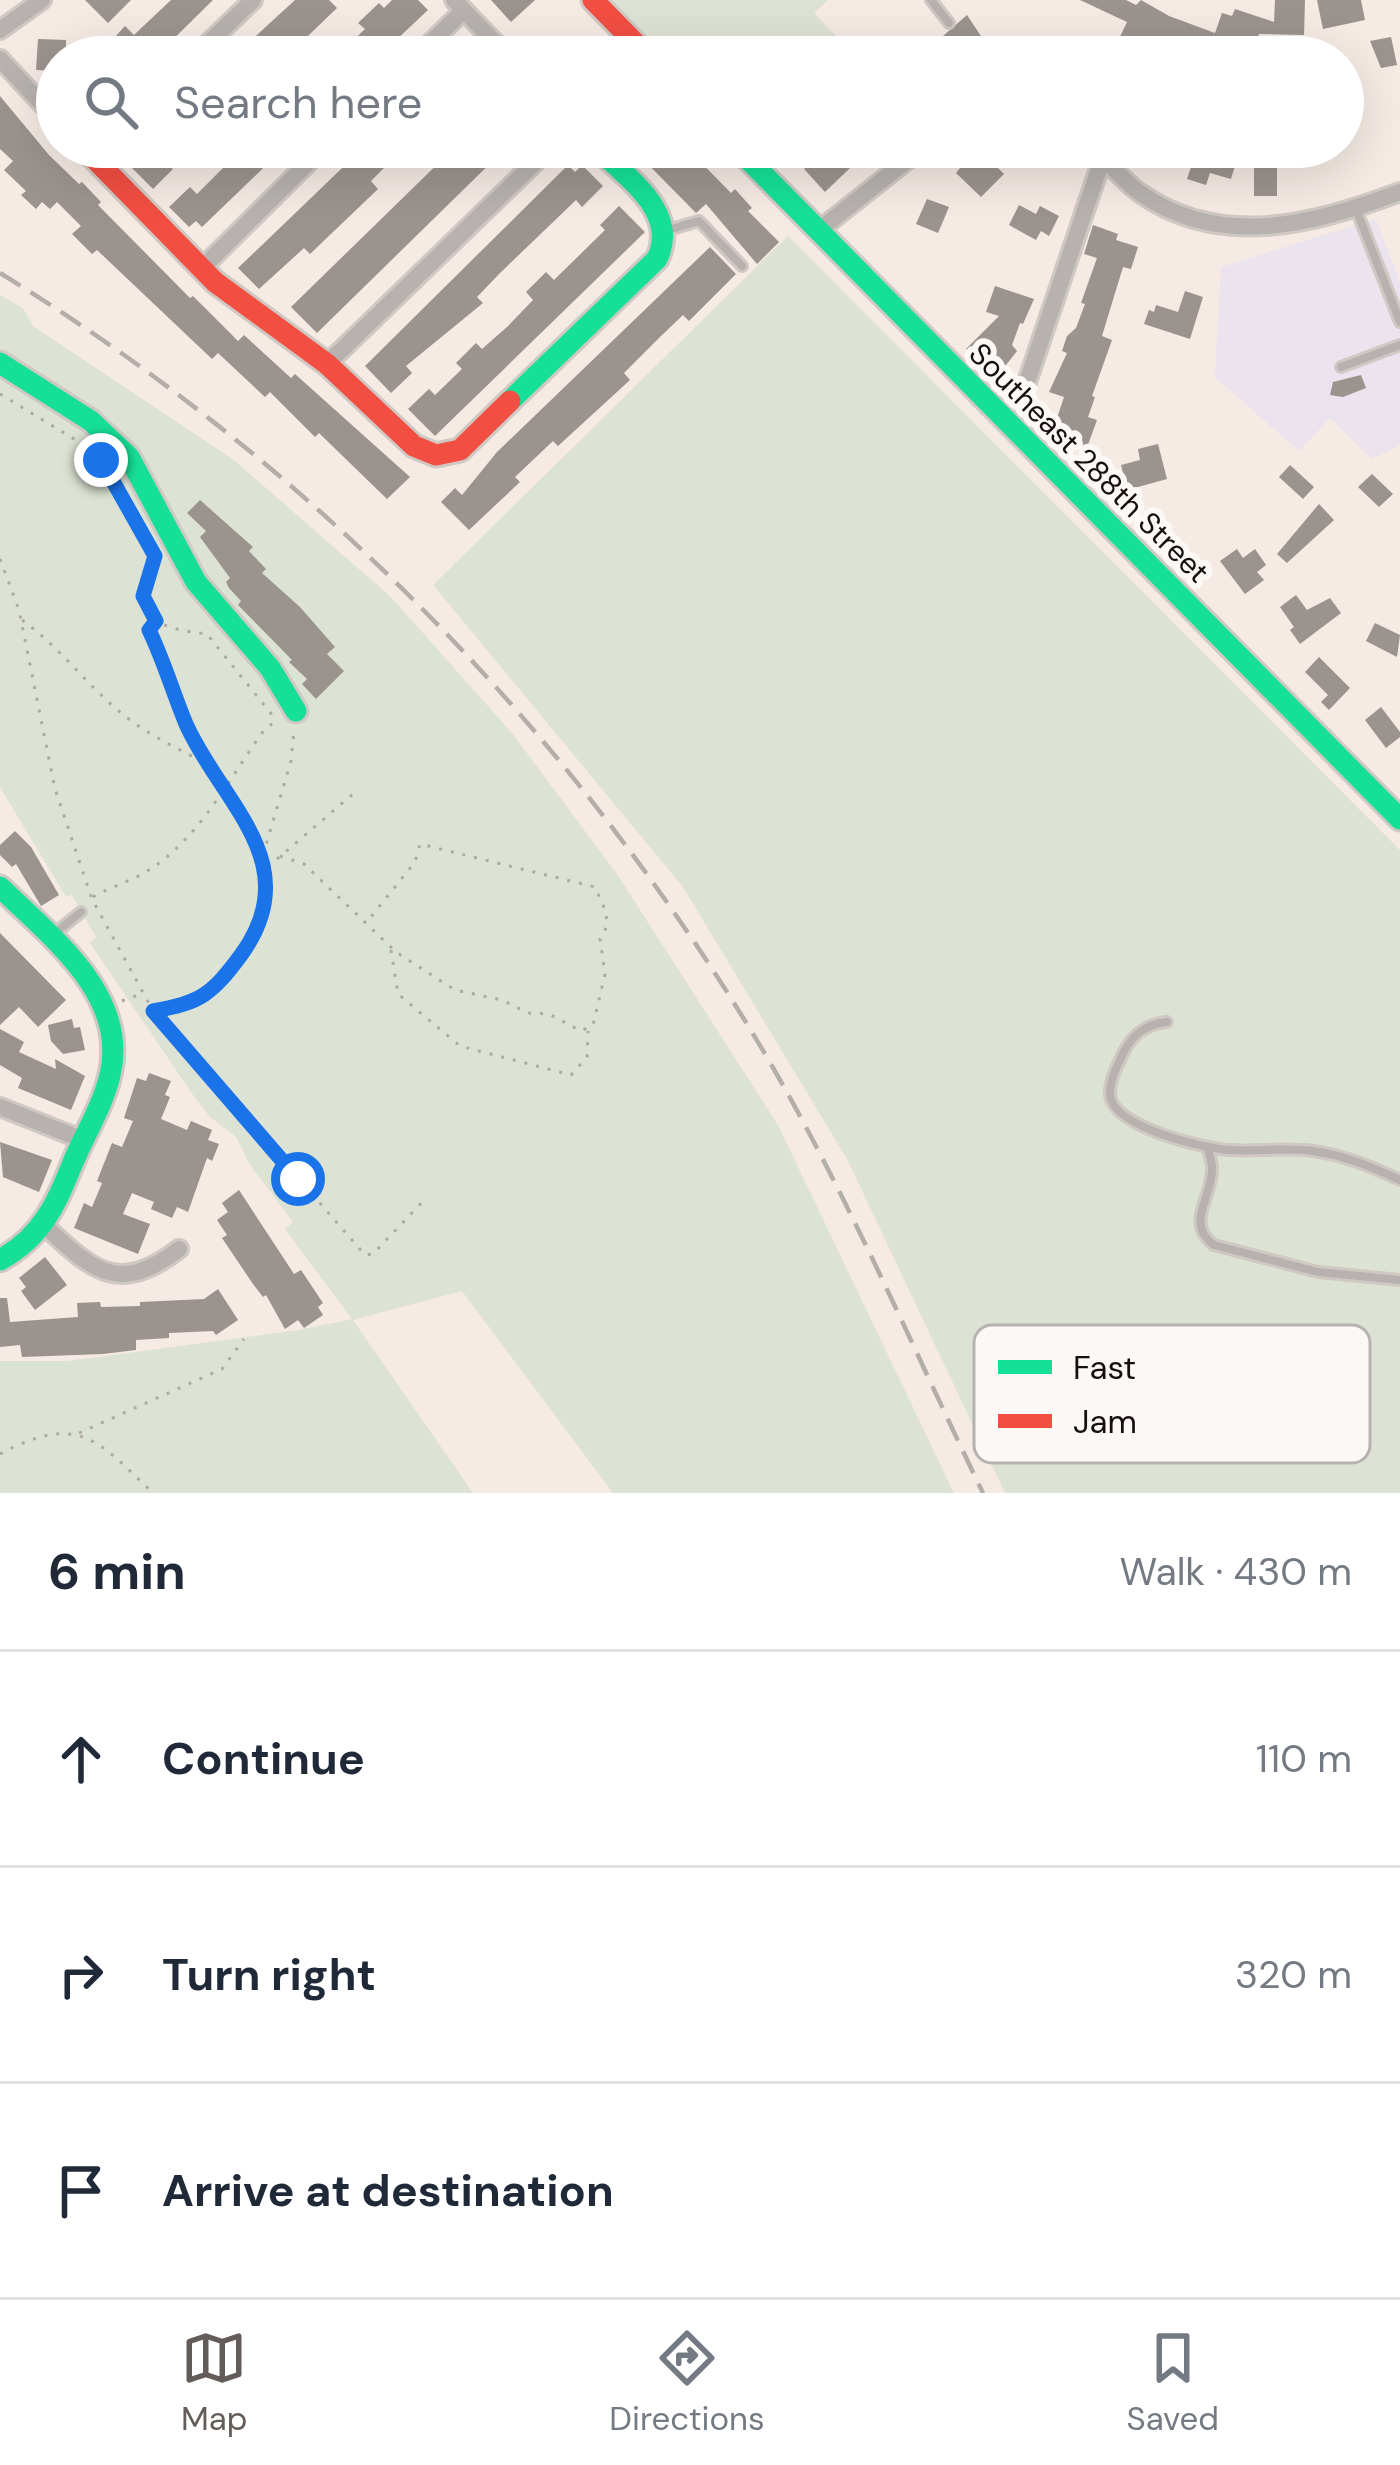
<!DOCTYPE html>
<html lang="en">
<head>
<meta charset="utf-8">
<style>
	body { margin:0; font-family:"DM Sans",sans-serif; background:#f6f6f7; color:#1f2937 }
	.stop { position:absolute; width:36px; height:36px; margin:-27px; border:9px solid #1a73e8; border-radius:50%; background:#fff }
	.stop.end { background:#1a73e8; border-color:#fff; box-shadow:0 3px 12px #0008 }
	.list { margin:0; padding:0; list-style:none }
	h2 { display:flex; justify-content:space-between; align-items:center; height:156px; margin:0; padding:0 48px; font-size:51px }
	h2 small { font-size:39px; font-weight:400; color:#747a83 }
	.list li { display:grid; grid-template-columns:78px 1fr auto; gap:36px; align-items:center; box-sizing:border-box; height:216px; padding:0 48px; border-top:3px solid #e0e1e3 }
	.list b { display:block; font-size:45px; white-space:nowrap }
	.list em { font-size:39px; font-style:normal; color:#747a83 }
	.icon { flex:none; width:66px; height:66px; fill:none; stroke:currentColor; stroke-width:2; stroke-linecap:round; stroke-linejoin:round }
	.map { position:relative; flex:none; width:1400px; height:1493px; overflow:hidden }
	.search { position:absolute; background:#fff; box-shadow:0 12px 48px #0002; left:36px; right:36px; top:36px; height:132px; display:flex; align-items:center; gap:30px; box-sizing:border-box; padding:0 42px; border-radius:66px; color:#747a83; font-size:45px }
	.sheet { height:804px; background:#fff }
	nav { display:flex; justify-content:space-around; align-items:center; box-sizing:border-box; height:168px; border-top:3px solid #e0e1e3; background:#fff; font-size:33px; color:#747a83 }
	nav a { display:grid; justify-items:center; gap:6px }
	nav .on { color:#645c58 }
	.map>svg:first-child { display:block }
</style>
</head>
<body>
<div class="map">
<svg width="1400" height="1493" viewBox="0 0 1400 1493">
	<rect width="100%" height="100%" fill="#f5eae4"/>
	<!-- industrial -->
	<path fill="#ebe3ed" d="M1376,219L1400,282V445L1372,459L1330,418L1299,451L1215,377L1221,267Z"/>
	<!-- green -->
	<g fill="#dde3d4">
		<path d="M601,0H828L814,13L856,57H657Z"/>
		<path d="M788,236L1400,850V1493H1005L847,1159L683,887L433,585Z"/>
		<path d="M0,295L23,308L33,326L234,460L391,597L512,733L617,874L778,1125L954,1493H613L462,1291L353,1320L473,1493H0V1361H68L299,1330L352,1319L285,1229L293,1222L250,1165L236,1137L210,1117L193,1095L90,943L96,937L71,894L66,897L0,787Z"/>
	</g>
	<!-- building -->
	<g fill="#9b938e">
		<path d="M85,0H131L108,23Z"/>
		<path d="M171,0H213L155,57H97L125,26L134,35Z"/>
		<path d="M295,0H329L337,8L286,57H233Z"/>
		<path d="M392,0H418L428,10L378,57H336L365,29L358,23L379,3L384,8Z"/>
		<path d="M491,0H535L511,22Z"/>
		<path d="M1080,0H1126L1136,5L1141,0L1169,16L1215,33L1222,13L1232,16L1235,9L1274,22L1275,0H1305L1304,35L1259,34L1253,56L1231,49L1228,57H1145L1117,43L1127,22Z"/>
		<path d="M1317,0H1361L1365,20L1323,29Z"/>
		<path d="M967,15L983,39L972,49L969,46L956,57H919Z"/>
		<path d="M1391,37L1397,65L1381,68L1370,41Z"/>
		<path d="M38,39L66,40V57H57V71L36,70Z"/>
		<path d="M0,96L49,155L79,184L82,182L101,202L98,205L190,298L193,296L238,341L244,335L291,378L295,374L410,477L387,499L319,433L315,437L270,392L265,397L218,353L212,359L97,250L92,254L72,234L81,226L57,202L50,209L42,202L36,209L21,195L26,191L4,170L13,161L0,149Z"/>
		<path d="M140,147H184L168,164L173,169L153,189L126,162Z"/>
		<path d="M231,147H285L202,227L196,221L189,227L169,207L190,187L197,194L223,168L216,162Z"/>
		<path d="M364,147H420L403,163L396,156L371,181L378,189L310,254L304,248L259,289L238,268Z"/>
		<path d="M455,147H507L317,333L291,307Z"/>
		<path d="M631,147H686L731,193L735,189L752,208L748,211L779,242L757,264L706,204L696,213Z"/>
		<path d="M830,147H872L825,192L804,169Z"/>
		<path d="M967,147L981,161L986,156L1004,174L981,197L956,173L960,168L952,160Z"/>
		<path d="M1189,147H1207L1238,156L1231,179L1210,173L1206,185L1187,179L1191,167L1184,165Z"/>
		<rect x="1254" y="162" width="23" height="34"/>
		<path d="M568,165L575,172L582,165L603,186L582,207L576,200L500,273L477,297L483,303L406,366L412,373L391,393L365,366Z"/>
		<path d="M927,199L949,207L938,233L916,224Z"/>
		<path d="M1019,205L1036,214L1040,206L1059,216L1049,236L1041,231L1036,240L1009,225Z"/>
		<path d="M619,206L645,232L435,436L408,409L429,389L435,395L462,369L456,363L476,343L482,349L507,327L533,300L526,292L546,272L554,280L605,230L600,225Z"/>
		<path d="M1093,225L1118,234L1116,240L1138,247L1131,269L1123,267L1102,336L1112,340L1092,396L1095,397L1088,417L1097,420L1085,453L1062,445L1064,441L1051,436L1064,397L1049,392L1067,353L1062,351L1067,336L1076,328L1085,304L1081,303L1097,258L1084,254Z"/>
		<path d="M710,247L736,274L689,321L683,315L661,336L624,373L630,380L558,446L553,441L515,477L520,482L469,530L441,502L455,488L462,495L497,452Z"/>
		<path d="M995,286L1034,299L1023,324L1020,323L1012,345L1017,351L1006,365L1009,368L997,380L966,349L999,316L986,312Z"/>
		<path d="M1185,291L1203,297L1190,339L1144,324L1149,310L1154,312L1156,305L1178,312Z"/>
		<path d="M1361,375L1366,388L1343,397L1330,395L1333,382Z"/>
		<path d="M1158,444L1167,479L1127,490L1121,465L1140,460L1138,449Z"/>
		<path d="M1290,465L1314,487L1303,499L1279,477Z"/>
		<path d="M1372,474L1393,494L1379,507L1358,487Z"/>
		<path d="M200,500L253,547L249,551L266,569L262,573L300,607L335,647L327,654L344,671L316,699L302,684L307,679L289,662L292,660L238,605L241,601L229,588L226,582L230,578L200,537L206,531L187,513Z"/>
		<path d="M1319,504L1334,520L1287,563L1277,554Z"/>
		<path d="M1237,549L1243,558L1255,549L1266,565L1257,572L1264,580L1245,594L1220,561Z"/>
		<path d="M1296,595L1307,610L1330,598L1341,613L1300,644L1290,630L1294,627L1280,607Z"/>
		<path d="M1375,623L1400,635L1397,657L1366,641Z"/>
		<path d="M1319,657L1350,688L1329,710L1321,702L1328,695L1305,672Z"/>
		<path d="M1381,707L1400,732V737L1386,748L1365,720Z"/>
		<path d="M15,831L31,847L59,895L41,906L16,864L12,867L0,855V845Z"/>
		<path d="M0,933L66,1000L38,1027L19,1007L0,1025Z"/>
		<path d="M72,1019L74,1028L80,1027L85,1050L63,1054L51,1041L48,1025Z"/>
		<path d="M0,1029L24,1042L19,1052L56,1069L55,1059L85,1076L71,1110L18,1088L22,1078L0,1065Z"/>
		<path d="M149,1073L171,1081L165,1095L170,1097L161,1119L187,1130L191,1121L212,1130L208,1140L219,1144L212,1161L207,1158L188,1212L177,1207L172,1218L151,1209L154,1202L132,1193L123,1214L150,1224L138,1254L74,1228L84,1203L92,1207L102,1183L97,1181L112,1143L122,1147L133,1121L124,1118L137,1078L146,1081Z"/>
		<path d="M0,1142L52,1160L39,1192L3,1177Z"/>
		<path d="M239,1190L294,1274L301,1270L323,1303L318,1307L323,1315L304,1328L298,1320L285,1329L266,1295L263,1297L253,1284L222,1238L227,1235L217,1220L228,1212L222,1203Z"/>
		<path d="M45,1257L67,1285L35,1310L21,1291L26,1287L19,1278Z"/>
		<path d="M218,1289L238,1320L216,1335L213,1331L169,1333V1338L136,1340V1350L103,1354L22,1357L20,1345L0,1347V1298H7L10,1322L78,1317L77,1303L100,1302L101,1307L140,1306V1302L204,1299Z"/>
	</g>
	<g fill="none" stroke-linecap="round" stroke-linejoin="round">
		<defs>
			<g id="lane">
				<path d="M931,0L949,23"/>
				<path d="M1356,209L1400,322"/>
				<path d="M668,230L699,221L742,266"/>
				<path d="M1341,367L1400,345"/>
				<path d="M54,934L81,912"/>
				<path d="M1167,1022C1143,1024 1129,1038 1120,1060C1115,1070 1109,1083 1110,1095C1113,1127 1202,1148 1229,1150C1257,1152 1285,1147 1313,1151C1344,1155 1372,1167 1400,1180"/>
				<path d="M1208,1148C1209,1155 1212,1161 1212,1168C1213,1197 1184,1223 1214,1245L1318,1272L1400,1280"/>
			</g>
			<g id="street">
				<path d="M454,0L509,57"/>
				<path d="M0,30L42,0"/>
				<path d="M194,57L253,0"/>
				<path d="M416,57L464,10"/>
				<path d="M0,59L57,120"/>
				<path d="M1094,147C1109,163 1122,180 1140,193C1221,250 1316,224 1400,192"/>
				<path d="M818,231L924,147"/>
				<path d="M201,269L324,147"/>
				<path d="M327,364L551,147"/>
				<path d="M1025,388L1103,157"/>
				<path d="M0,1107L83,1140"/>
				<path d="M46,1227C95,1273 120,1294 179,1249"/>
			</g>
			<g id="fast">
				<path d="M736,147L1400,819"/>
				<path d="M0,363L91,421L129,457L196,582L270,668L296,711"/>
				<path d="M510,401L657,259C680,212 626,177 596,147"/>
				<path d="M0,887C51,937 129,995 110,1075C103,1105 86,1132 74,1160C56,1204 43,1236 0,1260"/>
			</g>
			<g id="jam">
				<path d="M593,0L649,57"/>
				<path d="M83,147L215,282L327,364L414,446L436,455L460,450L510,401"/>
			</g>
		</defs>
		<!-- lane casing -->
		<use href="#lane" stroke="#d0c8c3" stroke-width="14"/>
		<!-- street casing -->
		<use href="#street" stroke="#d0c8c3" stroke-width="22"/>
		<!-- fast casing -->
		<use href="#fast" stroke="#d0c8c3" stroke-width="27"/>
		<!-- jam casing -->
		<use href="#jam" stroke="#d0c8c3" stroke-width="27"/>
		<!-- path -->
		<g stroke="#aea9a5" stroke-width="3" stroke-dasharray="3 9" stroke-linecap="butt">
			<path d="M0,394L89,448L101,460L155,556C153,565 146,572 144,582C134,627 178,630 207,634L277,721"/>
			<path d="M0,559L19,610L55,789L92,899L152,1009"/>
			<path d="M22,620C61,648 88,687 125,716C150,736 179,749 207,764"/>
			<path d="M156,621L149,630C164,661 173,693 186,724C221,803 308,863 241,955C212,994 201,1003 153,1011L365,1255L373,1254L425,1199"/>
			<path d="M263,855L291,761L294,731"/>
			<path d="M280,856L304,864L396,952L455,990L502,1000L528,1013L549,1014L581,1031L593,1025L605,974L600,939L607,926L606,912L595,887L420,844L415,862L366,923"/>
			<path d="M268,867L354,793"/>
			<path d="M93,897C112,886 135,880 152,868C201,836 231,775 265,729L276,721"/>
			<path d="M391,950L398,994L460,1046L571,1075L587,1057L588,1031"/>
			<path d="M122,1001L141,994"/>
			<path d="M79,1433L222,1369L244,1339"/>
			<path d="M0,1454C79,1412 97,1440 153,1493"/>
		</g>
		<!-- lane -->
		<use href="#lane" stroke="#b7b2af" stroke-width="8"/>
		<!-- street -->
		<use href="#street" stroke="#b7b2af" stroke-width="16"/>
		<!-- fast -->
		<use href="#fast" stroke="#16e098" stroke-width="21"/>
		<!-- jam -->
		<use href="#jam" stroke="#f24e42" stroke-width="21"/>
		<!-- rail -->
		<path stroke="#b4aea9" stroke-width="4.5" stroke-dasharray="24 12" stroke-linecap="butt" d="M0,273C306,461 559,718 747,1024C838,1172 907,1336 983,1493"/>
	</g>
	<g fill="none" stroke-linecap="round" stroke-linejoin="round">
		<!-- route -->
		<path stroke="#1a73e8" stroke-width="15" d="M101,460L155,556L143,596L156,621L149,630C164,661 173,693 186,724C221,803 308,863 241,955C212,994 201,1003 153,1011L298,1179"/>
	</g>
	<g text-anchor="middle" stroke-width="12" stroke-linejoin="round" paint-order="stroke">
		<!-- street labels -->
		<g font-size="30" fill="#160f0c" stroke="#fcf8f6">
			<text transform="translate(1089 463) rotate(45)" y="10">Southeast 288th Street</text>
		</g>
	</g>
	<!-- legend -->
	<rect x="974" y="1325" width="396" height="138" rx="18" fill="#fcf8f6" stroke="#b7b2b0" stroke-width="3"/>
	<rect x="998" y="1360" width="54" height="14" fill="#16e098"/>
	<rect x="998" y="1414" width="54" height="14" fill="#f24e42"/>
	<g font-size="33" fill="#160f0c">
		<text x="1073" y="1379">Fast</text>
		<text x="1073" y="1433">Jam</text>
	</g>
</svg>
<div class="stop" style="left:298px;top:1179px"></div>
<div class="stop end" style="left:101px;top:460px"></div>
<div class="search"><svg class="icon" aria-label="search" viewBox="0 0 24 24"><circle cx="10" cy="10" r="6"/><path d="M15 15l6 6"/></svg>Search here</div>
</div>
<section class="sheet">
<h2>6 min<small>Walk · 430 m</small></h2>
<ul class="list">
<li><svg class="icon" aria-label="ahead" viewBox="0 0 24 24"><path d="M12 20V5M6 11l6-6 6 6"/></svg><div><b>Continue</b></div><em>110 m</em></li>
<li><svg class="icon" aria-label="right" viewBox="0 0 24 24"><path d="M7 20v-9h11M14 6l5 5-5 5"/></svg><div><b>Turn right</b></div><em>320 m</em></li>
<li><svg class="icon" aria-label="arrive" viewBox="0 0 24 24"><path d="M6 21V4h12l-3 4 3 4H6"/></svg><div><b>Arrive at destination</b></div></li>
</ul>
</section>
<nav>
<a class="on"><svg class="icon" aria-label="map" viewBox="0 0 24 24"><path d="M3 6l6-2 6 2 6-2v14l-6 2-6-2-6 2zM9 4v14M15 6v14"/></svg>Map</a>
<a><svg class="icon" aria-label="directions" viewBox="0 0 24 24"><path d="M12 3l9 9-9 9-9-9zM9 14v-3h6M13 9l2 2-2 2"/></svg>Directions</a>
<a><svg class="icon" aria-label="saved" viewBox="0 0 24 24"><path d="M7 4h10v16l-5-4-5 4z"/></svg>Saved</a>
</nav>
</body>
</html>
